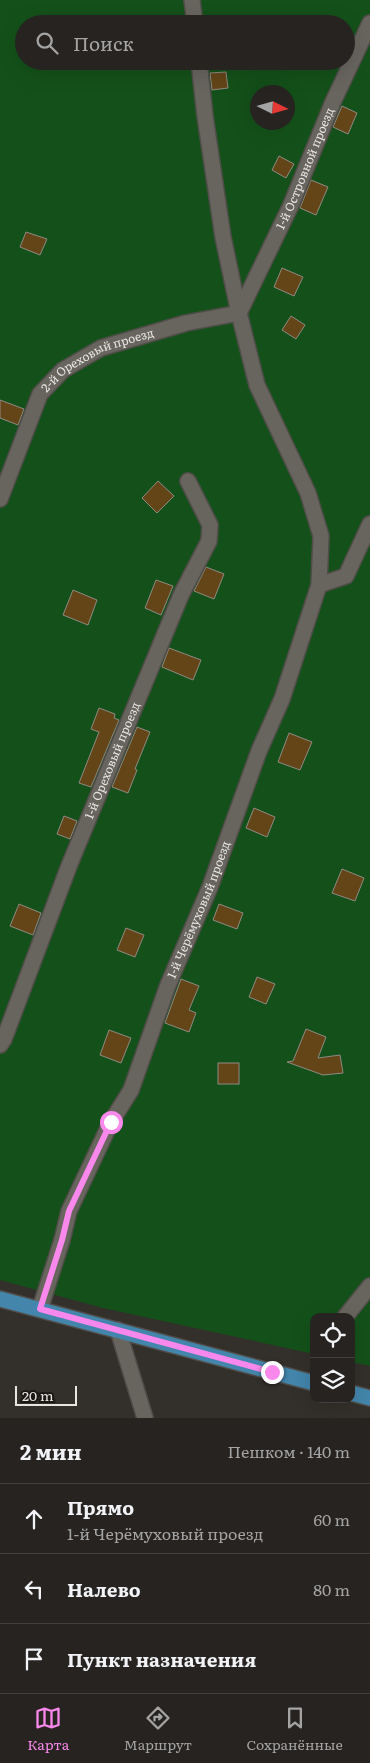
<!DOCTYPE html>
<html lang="ru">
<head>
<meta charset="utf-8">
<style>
	body { margin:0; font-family:Literata,serif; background:#322f2d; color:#f1f3f6 }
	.controls { position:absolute; right:15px; bottom:15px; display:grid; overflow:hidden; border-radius:10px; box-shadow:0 5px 20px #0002 }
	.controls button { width:45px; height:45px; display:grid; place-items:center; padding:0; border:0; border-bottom:1px solid #42403e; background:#262320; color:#f1f3f6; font:25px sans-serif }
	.compass { position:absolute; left:250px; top:85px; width:45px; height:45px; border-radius:50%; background:#262320; box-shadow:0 5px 20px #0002; rotate:95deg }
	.scale { position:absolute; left:15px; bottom:12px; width:62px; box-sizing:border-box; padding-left:5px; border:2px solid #e8e5e2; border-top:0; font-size:14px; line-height:18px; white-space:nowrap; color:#e8e5e2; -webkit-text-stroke:4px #1a1815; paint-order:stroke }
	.stop { position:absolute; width:15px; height:15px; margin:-11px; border:4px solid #f888eb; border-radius:50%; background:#fff }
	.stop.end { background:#f888eb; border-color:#fff; box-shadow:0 1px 5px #0008 }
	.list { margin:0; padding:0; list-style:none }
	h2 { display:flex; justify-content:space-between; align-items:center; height:65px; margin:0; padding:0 20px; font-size:21px }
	h2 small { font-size:16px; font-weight:400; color:#a4a4a5 }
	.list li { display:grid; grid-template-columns:32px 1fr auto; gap:15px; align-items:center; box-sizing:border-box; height:70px; padding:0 20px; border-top:1px solid #42403e }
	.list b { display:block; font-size:19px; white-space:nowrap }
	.list p { margin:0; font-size:16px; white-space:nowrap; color:#a4a4a5 }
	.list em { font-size:16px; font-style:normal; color:#a4a4a5 }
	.icon { flex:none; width:28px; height:28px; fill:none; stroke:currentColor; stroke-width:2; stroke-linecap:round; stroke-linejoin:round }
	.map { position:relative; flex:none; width:370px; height:1418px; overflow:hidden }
	.search { position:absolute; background:#262320; box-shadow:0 5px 20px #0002; left:15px; right:15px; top:15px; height:55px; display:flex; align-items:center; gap:12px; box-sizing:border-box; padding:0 18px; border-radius:28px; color:#a4a4a5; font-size:19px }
	.sheet { height:275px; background:#262320 }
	nav { display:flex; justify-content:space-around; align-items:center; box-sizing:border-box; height:70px; border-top:1px solid #42403e; background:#262320; font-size:14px; color:#a4a4a5 }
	nav a { display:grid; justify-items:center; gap:2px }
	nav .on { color:#f888eb }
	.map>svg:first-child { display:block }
</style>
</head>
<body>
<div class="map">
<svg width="370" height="1418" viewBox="0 0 370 1418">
	<rect width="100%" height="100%" fill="#332f2a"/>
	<!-- green -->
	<path fill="#14511a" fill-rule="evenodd" d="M0,0H370V1366L351,1362V1317H314V1354L103,1308L0,1280ZM24,24H346V61H24ZM258,92H288V122H258Z"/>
	<!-- building -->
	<g fill="#644518" stroke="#8f8a83">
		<path d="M226,72L228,88L212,90L210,73Z"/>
		<path d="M342,106L357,113L348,134L333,127Z"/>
		<path d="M279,156L294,164L286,178L272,170Z"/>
		<path d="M311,180L328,187L316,215L300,208Z"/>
		<path d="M26,232L47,239L40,255L20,247Z"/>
		<path d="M282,268L303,277L294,296L274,287Z"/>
		<path d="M291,316L305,325L296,339L282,330Z"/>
		<path d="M0,400L24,409L18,425L0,418Z"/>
		<path d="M158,481L174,496L157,513L142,498Z"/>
		<path d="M206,567L224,574L214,599L194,591Z"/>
		<path d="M156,580L173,586L161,615L145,608Z"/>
		<path d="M73,590L97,600L88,625L63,615Z"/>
		<path d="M169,648L201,660L193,680L162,667Z"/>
		<path d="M99,708L115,714L114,718L119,720L91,787L79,783L99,732L91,729Z"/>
		<path d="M137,727L150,732L135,769L137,770L128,793L112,787Z"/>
		<path d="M289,733L312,742L300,770L278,762Z"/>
		<path d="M254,808L275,817L267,837L246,828Z"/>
		<path d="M64,816L77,821L70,839L57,834Z"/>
		<path d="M342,869L364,878L355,901L332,893Z"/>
		<path d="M19,904L41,913L33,935L10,926Z"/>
		<path d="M219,904L243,913L237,929L213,920Z"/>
		<path d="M126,928L144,935L135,957L117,950Z"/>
		<path d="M257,977L275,984L266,1004L249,997Z"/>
		<path d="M181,979L199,986L189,1010L196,1013L189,1032L165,1023Z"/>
		<path d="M306,1029L326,1037L318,1058L340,1055L343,1073L323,1075L287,1062L293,1061Z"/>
		<path d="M109,1030L131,1038L121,1063L100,1055Z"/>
		<rect x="218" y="1063" width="21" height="21"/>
	</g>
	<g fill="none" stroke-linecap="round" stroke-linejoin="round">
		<defs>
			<g id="minor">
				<path d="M192,0L195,24"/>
				<path d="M199,61L205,116L223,237L239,313L257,385L308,493L321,536L319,585"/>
				<path id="s1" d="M0,499L40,394L63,370L101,348L186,323L239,313L291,205L333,102L370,23"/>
				<path id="s2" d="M0,1045L4,1039L69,866L181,595L209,541L210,525L188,481"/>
				<path id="s3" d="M40,1309L62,1240L69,1211L111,1122L131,1090L168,985L210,887L259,751L282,699L319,585L346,576L370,524"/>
				<path d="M345,1317L370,1286"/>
				<path d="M118,1330L145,1418"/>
			</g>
			<g id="major">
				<path d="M0,1299L314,1383"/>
				<path d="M351,1393L370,1398"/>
			</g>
		</defs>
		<!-- minor casing -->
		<use href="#minor" stroke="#504d49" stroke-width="18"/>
		<!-- major casing -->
		<use href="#major" stroke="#504d49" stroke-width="18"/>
		<!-- minor -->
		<use href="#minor" stroke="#68645e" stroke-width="15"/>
		<!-- major -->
		<use href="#major" stroke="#4385ab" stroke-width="15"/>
	</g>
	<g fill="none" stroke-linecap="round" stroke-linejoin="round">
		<!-- route -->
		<path stroke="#f888eb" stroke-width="6" d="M111,1122L69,1211L62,1240L40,1309L272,1372"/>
	</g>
	<g text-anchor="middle" stroke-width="4" stroke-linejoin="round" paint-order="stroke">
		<!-- street labels -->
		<g font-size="12" fill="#e8e5e2" stroke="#1a1815">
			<text dy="4" stroke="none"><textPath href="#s1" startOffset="491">1-й Островной проезд</textPath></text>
			<text dy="4" stroke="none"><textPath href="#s1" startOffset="181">2-й Ореховый проезд</textPath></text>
			<text dy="4" stroke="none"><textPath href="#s2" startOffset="306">1-й Ореховый проезд</textPath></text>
			<text dy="4" stroke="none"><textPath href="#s3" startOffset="431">1-й Черёмуховый проезд</textPath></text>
		</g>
	</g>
</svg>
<div class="controls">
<button><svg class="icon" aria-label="locate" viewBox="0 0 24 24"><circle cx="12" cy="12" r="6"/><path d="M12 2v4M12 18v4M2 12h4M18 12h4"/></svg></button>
<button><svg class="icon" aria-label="layers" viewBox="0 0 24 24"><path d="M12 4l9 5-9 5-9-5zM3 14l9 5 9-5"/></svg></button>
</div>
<svg class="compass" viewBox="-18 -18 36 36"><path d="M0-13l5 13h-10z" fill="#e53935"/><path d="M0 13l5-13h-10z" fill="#a4a4a5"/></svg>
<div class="scale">20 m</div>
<div class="stop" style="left:111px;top:1122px"></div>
<div class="stop end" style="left:272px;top:1372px"></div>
<div class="search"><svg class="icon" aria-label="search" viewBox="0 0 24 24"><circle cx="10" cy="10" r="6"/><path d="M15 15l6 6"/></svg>Поиск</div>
</div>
<section class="sheet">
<h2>2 мин<small>Пешком · 140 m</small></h2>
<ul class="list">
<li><svg class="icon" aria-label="ahead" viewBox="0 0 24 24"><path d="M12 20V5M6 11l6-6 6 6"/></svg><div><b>Прямо</b><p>1-й Черёмуховый проезд</p></div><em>60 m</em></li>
<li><svg class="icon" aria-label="left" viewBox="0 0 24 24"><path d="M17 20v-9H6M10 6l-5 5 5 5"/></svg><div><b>Налево</b></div><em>80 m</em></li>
<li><svg class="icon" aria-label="arrive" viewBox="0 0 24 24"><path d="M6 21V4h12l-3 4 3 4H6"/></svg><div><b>Пункт назначения</b></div></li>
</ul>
</section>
<nav>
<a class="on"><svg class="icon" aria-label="map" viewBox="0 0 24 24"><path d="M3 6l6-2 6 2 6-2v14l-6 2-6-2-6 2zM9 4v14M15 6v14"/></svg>Карта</a>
<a><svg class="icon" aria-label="directions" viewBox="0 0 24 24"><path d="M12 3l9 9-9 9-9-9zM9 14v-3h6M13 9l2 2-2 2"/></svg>Маршрут</a>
<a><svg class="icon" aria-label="saved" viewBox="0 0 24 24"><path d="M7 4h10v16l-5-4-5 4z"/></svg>Сохранённые</a>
</nav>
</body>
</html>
